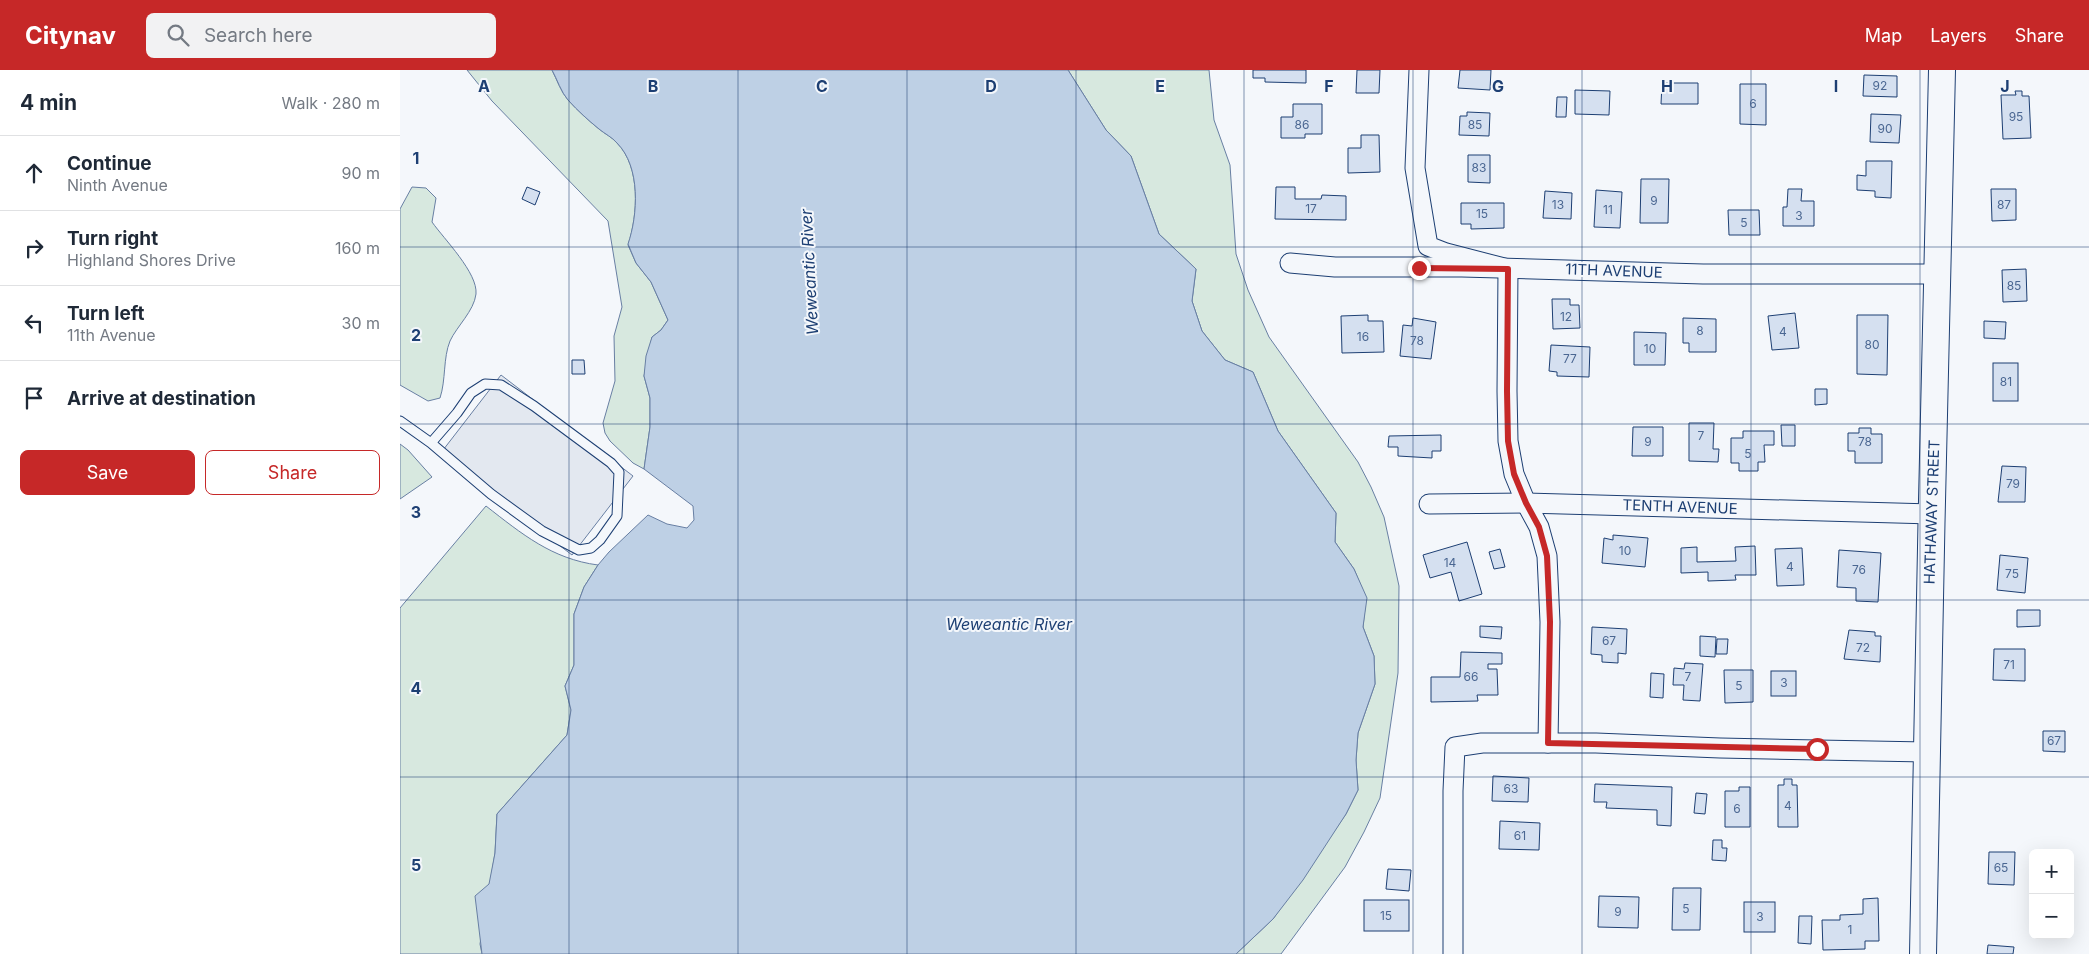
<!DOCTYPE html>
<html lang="en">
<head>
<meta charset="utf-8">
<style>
	body { margin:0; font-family:Inter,sans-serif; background:#f2f2f3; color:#1f2937 }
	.controls { position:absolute; right:15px; bottom:15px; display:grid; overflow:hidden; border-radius:8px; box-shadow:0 5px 20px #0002 }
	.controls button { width:45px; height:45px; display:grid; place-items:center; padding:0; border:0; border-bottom:1px solid #e0e1e3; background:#fff; color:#1f2937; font:25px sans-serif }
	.stop { position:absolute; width:15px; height:15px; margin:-11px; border:4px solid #c62828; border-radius:50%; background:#fff }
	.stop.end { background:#c62828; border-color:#fff; box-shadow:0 1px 5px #0008 }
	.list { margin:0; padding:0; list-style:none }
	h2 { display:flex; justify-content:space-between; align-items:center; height:65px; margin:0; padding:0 20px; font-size:21px }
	h2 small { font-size:16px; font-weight:400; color:#747a83 }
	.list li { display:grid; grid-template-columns:32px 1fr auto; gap:15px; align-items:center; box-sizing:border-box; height:75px; padding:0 20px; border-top:1px solid #e0e1e3 }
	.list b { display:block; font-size:19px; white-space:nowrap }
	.list p { margin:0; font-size:16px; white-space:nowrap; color:#747a83 }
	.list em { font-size:16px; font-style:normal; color:#747a83 }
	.actions { display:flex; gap:10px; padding:15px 20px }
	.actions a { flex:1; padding:11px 0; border:1px solid #c62828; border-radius:8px; text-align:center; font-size:18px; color:#c62828 }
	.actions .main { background:#c62828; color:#fff }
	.icon { flex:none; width:28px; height:28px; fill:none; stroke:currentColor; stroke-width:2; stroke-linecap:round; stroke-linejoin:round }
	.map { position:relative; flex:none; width:1689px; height:884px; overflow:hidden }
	header { display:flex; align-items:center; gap:30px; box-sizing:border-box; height:70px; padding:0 25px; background:#c62828; color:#fff }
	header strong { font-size:24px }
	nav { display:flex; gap:28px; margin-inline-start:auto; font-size:18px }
	.search { width:350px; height:45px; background:#f2f2f3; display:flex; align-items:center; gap:12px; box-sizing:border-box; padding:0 18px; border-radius:8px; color:#747a83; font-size:19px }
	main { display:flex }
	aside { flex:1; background:#fff }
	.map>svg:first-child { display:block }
</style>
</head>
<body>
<header>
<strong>Citynav</strong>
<div class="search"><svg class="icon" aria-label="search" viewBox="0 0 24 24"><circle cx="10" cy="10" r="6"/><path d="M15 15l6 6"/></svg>Search here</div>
<nav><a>Map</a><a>Layers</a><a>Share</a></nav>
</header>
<main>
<aside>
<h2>4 min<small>Walk · 280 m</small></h2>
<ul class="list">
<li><svg class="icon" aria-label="ahead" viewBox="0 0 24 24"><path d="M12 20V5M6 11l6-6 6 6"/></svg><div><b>Continue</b><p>Ninth Avenue</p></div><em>90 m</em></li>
<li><svg class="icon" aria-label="right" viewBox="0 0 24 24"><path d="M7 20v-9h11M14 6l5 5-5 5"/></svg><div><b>Turn right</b><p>Highland Shores Drive</p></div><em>160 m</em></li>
<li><svg class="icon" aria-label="left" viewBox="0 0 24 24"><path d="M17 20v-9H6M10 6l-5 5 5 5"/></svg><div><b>Turn left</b><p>11th Avenue</p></div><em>30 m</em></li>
<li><svg class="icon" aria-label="arrive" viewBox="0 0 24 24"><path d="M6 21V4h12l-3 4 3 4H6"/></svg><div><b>Arrive at destination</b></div></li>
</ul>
<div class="actions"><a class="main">Save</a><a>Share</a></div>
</aside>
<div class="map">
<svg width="1689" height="884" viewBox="0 0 1689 884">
	<rect width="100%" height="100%" fill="#f4f7fb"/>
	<!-- green -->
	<g fill="#d7e8df" stroke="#687fa3">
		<path d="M67,0H152C157,10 161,22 168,30C178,41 188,50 199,59C205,64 212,67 217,73C241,97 238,145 228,175L236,193L251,212L268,250L261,260L252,267L244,306L250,328V357L244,399L233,393L210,371L205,363L203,353L215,311L214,266L222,237L208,151L92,31Z"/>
		<path d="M668,0H809L814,50L830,95L836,184L848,220L869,267L958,392L971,417L984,447L999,516L998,603L980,728L964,762L945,797L881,884H836L873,849L946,744L958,720L956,690L958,663L975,614L974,586L963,557L966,528L954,499L935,472L936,443L878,361L853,302L825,290L802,261L792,231L796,199L759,164L731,86L706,60Z"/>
		<path d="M12,117L26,118L36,128L32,152C44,169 78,203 76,224C74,241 57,256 50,271C43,288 46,310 40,328L28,331L0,315V139Z"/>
		<path d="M0,374L8,380L32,407L0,429Z"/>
		<path d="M86,436C122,464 152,489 198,495L184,517L174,544V595L165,616L171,640L167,665L97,744L95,783L80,874L82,884H0V538Z"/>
	</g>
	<!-- parking -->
	<path fill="#e3e8f0" stroke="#687fa3" d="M101,305L233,406L172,485L40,384Z"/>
	<!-- water -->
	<path fill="#bed0e5" stroke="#687fa3" d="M152,0H668L706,60L731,86L759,164L796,199L792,231L802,261L825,290L853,302L878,361L936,443L935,472L954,499L967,528L963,557L974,586L975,614L958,663L956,690L958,720L946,744L903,810L873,849L836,884H82L75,826L89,814L95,783L97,744L167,665L171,640L165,616L174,595V544L184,517L198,495L209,482L248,445L267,454L287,458L294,450L293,436L244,399L250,357V328L244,306L246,286L252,267L261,260L268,250L251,212L236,193L228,174C238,145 241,97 217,73C212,67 205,64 199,59C188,50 178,41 168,30C161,22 157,9 152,0Z"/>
	<!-- building -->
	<g fill="#d5e0f0" stroke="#1d3f73">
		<path d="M853,0H906V13L865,12V8H853Z"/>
		<path d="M957,0H980L979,23H956Z"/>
		<path d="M1060,0H1091L1090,20L1058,18Z"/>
		<path d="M1464,5L1497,6V27L1463,26Z"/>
		<path d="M1262,13H1298V34H1261Z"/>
		<path d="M1340,14H1366V55L1340,54Z"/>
		<path d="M1175,20L1210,21L1209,45L1175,44Z"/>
		<path d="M1615,21H1622V26H1629L1631,68L1603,69L1601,25H1616Z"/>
		<path d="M1157,27H1167L1166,47H1156Z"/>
		<path d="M893,34H922V64H905V68H881V47H893Z"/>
		<path d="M1067,42L1090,43L1089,66L1059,65L1060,46H1067Z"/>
		<path d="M1471,44L1501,45L1499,73L1470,72Z"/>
		<path d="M961,65H979L980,102L948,103V78H961Z"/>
		<path d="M1068,85H1090V113L1068,112Z"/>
		<path d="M1466,91H1492L1491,128L1475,127V121L1457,120V105L1466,106Z"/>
		<path d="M1241,109H1269L1268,153H1240Z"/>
		<path d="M127,117L140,122L135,135L122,129Z"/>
		<path d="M876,117H895V129H921L922,125L946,126V150L875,149Z"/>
		<path d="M1388,119H1402L1401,131H1414V156H1383V137H1387Z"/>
		<path d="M1591,119H1616V150L1592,151Z"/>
		<path d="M1196,120L1222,122L1220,158L1194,157Z"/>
		<path d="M1145,121L1172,123L1171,149L1143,148Z"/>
		<path d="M1061,133H1104V158L1071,159V154H1061Z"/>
		<path d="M1328,140H1359L1360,165H1329Z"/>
		<path d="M1626,199L1627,231L1603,232L1602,200Z"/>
		<path d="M1152,229H1170V235H1179L1180,258L1153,259Z"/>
		<path d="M1395,243L1399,278L1372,280L1368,246Z"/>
		<path d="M968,245V251H983L984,282L942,283L941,246Z"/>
		<path d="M1457,245H1488L1487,305L1457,304Z"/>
		<path d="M1013,248L1036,252L1031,289L1000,286L1003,255L1012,256Z"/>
		<path d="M1283,248L1316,249V282H1289V273H1283Z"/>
		<path d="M1584,251L1606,252L1605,269L1584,268Z"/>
		<path d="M1234,262L1266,263L1265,295H1234Z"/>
		<path d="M1151,275L1190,277L1189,307L1157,306V302L1149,301Z"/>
		<path d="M172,290H184L185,304H172Z"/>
		<rect x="1593" y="293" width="25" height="38"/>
		<path d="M1415,319H1427V334L1415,335Z"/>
		<path d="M1289,353H1314L1313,379H1319L1318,392L1289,391Z"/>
		<path d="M1381,355H1395V376H1382Z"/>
		<path d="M1233,357H1263V386H1232Z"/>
		<path d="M1459,358H1471V364H1482V393H1455V381H1448V363H1459Z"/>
		<path d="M1343,361H1374V375H1364L1365,392H1358V401H1339V393H1331V368H1343Z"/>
		<path d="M1041,365V381H1032V388L998,386V377H988L989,366Z"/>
		<path d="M1602,396L1626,397L1625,432H1598Z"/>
		<path d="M1213,465L1248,468L1245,497L1202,493L1204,468L1213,470Z"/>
		<path d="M1067,472L1082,524L1059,531L1051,502L1030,508L1023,485Z"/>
		<path d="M1355,476L1356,505H1335L1336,510L1308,511V502L1281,503V478L1297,477V492L1336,491L1335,477Z"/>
		<path d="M1402,478L1404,515L1377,516L1375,479Z"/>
		<path d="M1100,479L1105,497L1094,499L1089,482Z"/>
		<path d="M1439,480L1481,483L1478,532L1456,531V518L1437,517Z"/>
		<path d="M1600,485L1628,488L1625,523L1597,520Z"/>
		<path d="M1617,540H1640V556L1617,557Z"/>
		<path d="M1080,556L1102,557L1101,569L1080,567Z"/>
		<path d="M1192,557L1227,559L1226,584L1218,583V593L1202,592V585L1191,584Z"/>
		<path d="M1449,560L1475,562V566H1481L1480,592L1444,589Z"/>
		<path d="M1300,566L1316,567L1315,587L1300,586Z"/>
		<path d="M1317,569H1328L1327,584H1316Z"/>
		<path d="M1594,579H1625V611L1593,610Z"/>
		<path d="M1061,582L1102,583V594H1088V599H1097L1098,625H1077L1078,631L1031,632V607H1060Z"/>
		<path d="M1285,593L1303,594L1300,631L1283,630L1284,615H1273L1274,598L1284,599Z"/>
		<path d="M1324,600H1353V632L1325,633Z"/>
		<rect x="1371" y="601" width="25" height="25"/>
		<path d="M1251,603L1264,604L1263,628L1250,627Z"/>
		<path d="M1643,661H1665V682L1643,681Z"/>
		<path d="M1093,706L1129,708L1128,732L1092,731Z"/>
		<path d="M1384,709H1392V715H1397L1398,757H1378V715H1384Z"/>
		<path d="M1195,714L1272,717L1271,756L1257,755V740L1206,738L1207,732H1194Z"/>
		<path d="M1339,717H1350V757H1325V721H1339Z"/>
		<path d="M1296,723L1307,724L1305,744L1294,743Z"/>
		<path d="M1100,751L1140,753L1139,780L1099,779Z"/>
		<path d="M1313,770H1322V778H1327L1326,791L1312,790Z"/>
		<path d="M1589,782H1615L1614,815L1588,814Z"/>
		<path d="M988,799L1011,800L1009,821L986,819Z"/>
		<path d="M1273,818H1301L1300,860H1272Z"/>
		<path d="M1199,826L1239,827L1238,858L1198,857Z"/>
		<path d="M1478,828L1479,871H1465V879L1423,880L1422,850H1440V845L1463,844V829Z"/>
		<rect x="964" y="830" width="45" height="31"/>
		<rect x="1344" y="832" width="31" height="30"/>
		<path d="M1399,846H1412L1411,874L1398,873Z"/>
		<path d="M1588,875L1614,877L1613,884H1587Z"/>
	</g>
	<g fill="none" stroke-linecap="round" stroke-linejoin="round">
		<defs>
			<path id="lane" d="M0,351L31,373L91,424L142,461L179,480L191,478L200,470L217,446L219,402L211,393L134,336L101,315L85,314L71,323L57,343L31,373"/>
			<g id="street">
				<path d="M1019,0L1015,98L1028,176L1046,183L1108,199L1107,321L1108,371L1114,404L1126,433L1139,457L1147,486L1150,552L1148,673"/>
				<path d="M890,193L935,197H1062L1303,204H1538"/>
				<path d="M1029,434L1126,433L1532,444"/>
				<path d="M1053,884V721L1055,677L1082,673H1196L1320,678L1526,682"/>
			</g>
			<path id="secondary" d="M1523,884C1527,589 1536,295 1542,0"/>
		</defs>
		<!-- lane casing -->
		<use href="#lane" stroke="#1d3f73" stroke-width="11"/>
		<!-- street casing -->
		<use href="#street" stroke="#1d3f73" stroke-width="21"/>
		<!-- secondary casing -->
		<use href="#secondary" stroke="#1d3f73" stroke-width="28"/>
		<!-- lane -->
		<use href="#lane" stroke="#f4f7fb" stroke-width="9"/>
		<!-- street -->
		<use href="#street" stroke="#f4f7fb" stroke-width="19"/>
		<!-- secondary -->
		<use href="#secondary" stroke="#f4f7fb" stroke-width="26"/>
	</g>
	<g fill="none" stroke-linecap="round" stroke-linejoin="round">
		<!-- route -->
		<path stroke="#c62828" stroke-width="6" d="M1019,198L1108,199L1107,321L1108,371L1114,404L1126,433L1139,457L1147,486L1150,552L1148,673L1417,679"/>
	</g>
	<!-- grid -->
	<path fill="none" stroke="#1d3f73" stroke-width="1" stroke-opacity="0.55" d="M169,0V884M338,0V884M507,0V884M676,0V884M844,0V884M1013,0V884M1182,0V884M1351,0V884M1520,0V884M0,177H1689M0,354H1689M0,530H1689M0,707H1689"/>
	<g text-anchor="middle" stroke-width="4" stroke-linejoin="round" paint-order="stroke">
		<!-- number labels -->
		<g font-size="12" fill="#4b6792">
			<text x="1480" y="20">92</text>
			<text x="1353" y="38">6</text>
			<text x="1616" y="51">95</text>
			<text x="902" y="59">86</text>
			<text x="1075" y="59">85</text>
			<text x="1485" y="63">90</text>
			<text x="1079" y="102">83</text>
			<text x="1254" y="135">9</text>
			<text x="1158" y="139">13</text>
			<text x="1604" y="139">87</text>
			<text x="911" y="143">17</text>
			<text x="1208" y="144">11</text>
			<text x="1082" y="148">15</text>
			<text x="1399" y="150">3</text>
			<text x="1344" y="157">5</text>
			<text x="1614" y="220">85</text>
			<text x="1166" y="251">12</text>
			<text x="1300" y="265">8</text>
			<text x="1383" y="266">4</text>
			<text x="963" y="271">16</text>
			<text x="1017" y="275">78</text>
			<text x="1472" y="279">80</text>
			<text x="1250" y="283">10</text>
			<text x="1170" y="293">77</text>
			<text x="1606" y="316">81</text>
			<text x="1301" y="370">7</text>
			<text x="1248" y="376">9</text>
			<text x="1465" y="376">78</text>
			<text x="1348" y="388">5</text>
			<text x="1613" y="418">79</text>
			<text x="1225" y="485">10</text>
			<text x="1050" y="497">14</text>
			<text x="1390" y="501">4</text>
			<text x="1459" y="504">76</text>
			<text x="1612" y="508">75</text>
			<text x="1209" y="575">67</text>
			<text x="1463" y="582">72</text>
			<text x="1609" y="599">71</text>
			<text x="1071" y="611">66</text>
			<text x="1288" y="611">7</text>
			<text x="1384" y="617">3</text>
			<text x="1339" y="620">5</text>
			<text x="1654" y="675">67</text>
			<text x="1111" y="723">63</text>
			<text x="1388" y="740">4</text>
			<text x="1337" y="743">6</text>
			<text x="1120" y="770">61</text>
			<text x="1601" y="802">65</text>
			<text x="1286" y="843">5</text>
			<text x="1218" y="846">9</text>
			<text x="986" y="850">15</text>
			<text x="1360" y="851">3</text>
			<text x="1450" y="864">1</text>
		</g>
		<!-- street labels -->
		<g font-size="15" fill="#1d3f73" stroke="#f4f7fb">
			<text transform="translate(1214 201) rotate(2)" y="5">11TH AVENUE</text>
			<text transform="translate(1280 437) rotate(2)" y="5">TENTH AVENUE</text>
			<text transform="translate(1532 442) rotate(-88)" y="5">HATHAWAY STREET</text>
		</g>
		<!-- water labels -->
		<g font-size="16" font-style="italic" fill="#1d3f73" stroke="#f4f7fb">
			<text transform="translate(409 202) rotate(-93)" y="6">Weweantic River</text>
			<text x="609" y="560">Weweantic River</text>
		</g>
	</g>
	<g font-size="16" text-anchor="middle" font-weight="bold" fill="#1d3f73" stroke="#f4f7fb" stroke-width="4" stroke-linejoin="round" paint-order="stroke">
		<text x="84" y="22">A</text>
		<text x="253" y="22">B</text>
		<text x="422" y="22">C</text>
		<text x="591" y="22">D</text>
		<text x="760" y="22">E</text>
		<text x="929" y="22">F</text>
		<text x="1098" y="22">G</text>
		<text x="1267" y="22">H</text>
		<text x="1436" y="22">I</text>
		<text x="1605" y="22">J</text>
		<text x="16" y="94">1</text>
		<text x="16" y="271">2</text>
		<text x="16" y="448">3</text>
		<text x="16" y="624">4</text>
		<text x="16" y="801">5</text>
	</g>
</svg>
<div class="controls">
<button>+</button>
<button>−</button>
</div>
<div class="stop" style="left:1417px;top:679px"></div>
<div class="stop end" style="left:1019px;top:198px"></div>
</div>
</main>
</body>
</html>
